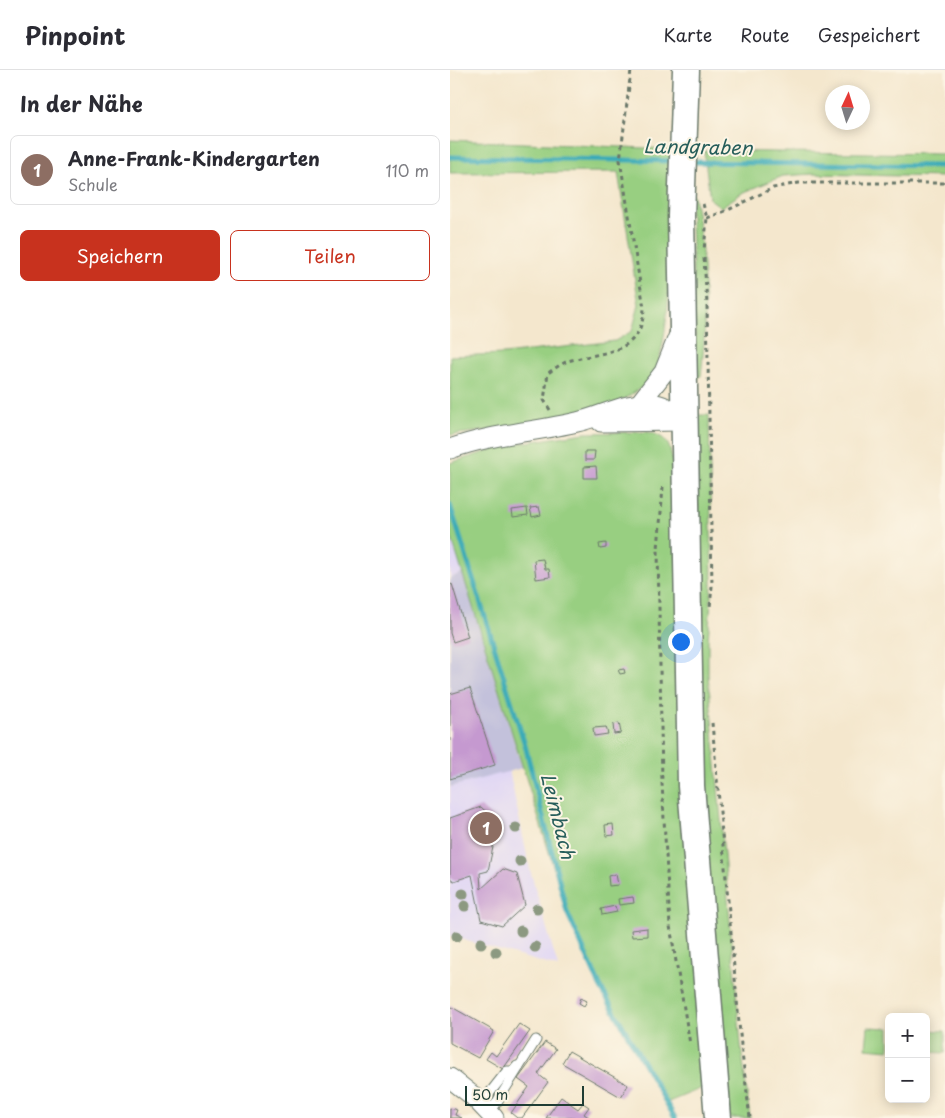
<!DOCTYPE html>
<html lang="de">
<head>
<meta charset="utf-8">
<style>
	body { margin:0; font-family:"Playpen Sans",sans-serif; background:#f2f2f3; color:#2b2b33 }
	.controls { position:absolute; right:15px; bottom:15px; display:grid; overflow:hidden; border-radius:8px; box-shadow:0 2px 12px #0003 }
	.controls button { width:45px; height:45px; display:grid; place-items:center; padding:0; border:0; border-bottom:1px solid #e1e1e2; background:#fff; color:#2b2b33; font:25px sans-serif }
	.compass { position:absolute; left:375px; top:15px; width:45px; height:45px; border-radius:50%; background:#fff; box-shadow:0 2px 12px #0003; rotate:4deg }
	.scale { position:absolute; left:15px; bottom:12px; width:119px; box-sizing:border-box; padding-left:5px; border:2px solid #1f3d34; border-top:0; font-size:14px; line-height:18px; white-space:nowrap; color:#1f3d34; -webkit-text-stroke:4px #fcf5e5; paint-order:stroke }
	.you { position:absolute; left:230px; top:571px; width:18px; height:18px; margin:-12px; border:4px solid #fff; border-radius:50%; background:#1a73e8; box-shadow:0 0 0 8px #1a73e833 }
	.badge { display:grid; place-items:center; width:32px; height:32px; border-radius:50%; background:#c8321e; color:#fff; font-size:16px; font-weight:700 }
	.pin { position:absolute; translate:-50% -50%; border:2px solid #fff; box-shadow:0 1px 5px #0006 }
	.list { margin:0; padding:0; list-style:none }
	h2 { display:flex; justify-content:space-between; align-items:center; height:65px; margin:0; padding:0 20px; font-size:21px }
	h2 small { font-size:16px; font-weight:400; color:#7c7c81 }
	.list li { display:grid; grid-template-columns:32px 1fr auto; gap:15px; align-items:center; box-sizing:border-box; height:70px; margin:0 10px 10px; padding:0 10px; border:1px solid #e1e1e2; border-radius:8px }
	.list b { display:block; font-size:19px; white-space:nowrap }
	.list p { margin:0; font-size:16px; white-space:nowrap; color:#7c7c81 }
	.list em { font-size:16px; font-style:normal; color:#7c7c81 }
	.actions { display:flex; gap:10px; padding:15px 20px }
	.actions a { flex:1; padding:11px 0; border:1px solid #c8321e; border-radius:8px; text-align:center; font-size:18px; color:#c8321e }
	.actions .main { background:#c8321e; color:#fff }
	.map { position:relative; flex:none; width:495px; height:1048px; overflow:hidden }
	header { display:flex; align-items:center; gap:30px; box-sizing:border-box; height:70px; padding:0 25px; background:#fff; border-bottom:1px solid #e1e1e2 }
	header strong { font-size:24px }
	nav { display:flex; gap:28px; margin-inline-start:auto; font-size:18px }
	main { display:flex }
	aside { flex:1; background:#fff }
	.map>svg:first-child { display:block }
</style>
</head>
<body>
<header>
<strong>Pinpoint</strong>
<nav><a>Karte</a><a>Route</a><a>Gespeichert</a></nav>
</header>
<main>
<aside>
<h2>In der Nähe<small></small></h2>
<ul class="list">
<li><span class="badge" style="background:#8d6e63">1</span><div><b>Anne-Frank-Kindergarten</b><p>Schule</p></div><em>110 m</em></li>
</ul>
<div class="actions"><a class="main">Speichern</a><a>Teilen</a></div>
</aside>
<div class="map">
<svg width="495" height="1048" viewBox="0 0 495 1048">
	<rect width="100%" height="100%" fill="#fcf5e5"/>
	<filter id="ink" filterUnits="userSpaceOnUse"><feTurbulence type="fractalNoise" baseFrequency=".02" numOctaves="2"/><feDisplacementMap in="SourceGraphic" scale="10" xChannelSelector="R" yChannelSelector="G"/><feConvolveMatrix kernelMatrix="1 2 1 2 8 2 1 2 1" color-interpolation-filters="sRGB"/></filter>
	<filter id="wash" filterUnits="userSpaceOnUse"><feTurbulence type="fractalNoise" baseFrequency=".0096" numOctaves="4" result="noise"/><feDisplacementMap in="SourceGraphic" scale="20" xChannelSelector="R" yChannelSelector="G"/><feGaussianBlur stdDeviation="1.12" result="paint"/><feColorMatrix in="noise" values="0 0 0 0 0 0 0 0 0 0 0 0 0 0 0 0 0 1.4 0 .05"/><feComposite in="paint" operator="in"/></filter>
	<g filter="url(#wash)">
		<rect width="100%" height="100%" fill="#f4e7cd"/>
		<!-- built -->
		<g fill="#dfd5f5">
			<path d="M0,463L12,503L0,508Z"/>
			<path d="M59,700L80,800L108,897L0,866V717Z"/>
		</g>
		<!-- industrial -->
		<path fill="#c3c1db" d="M12,503L72,698L0,717V508Z"/>
		<!-- green -->
		<g fill="#98cf81" stroke="#5c865a">
			<path d="M0,70L220,79C224,116 224,288 199,311C155,354 59,357 0,365V286L54,284L165,271L182,261L189,235L168,102L0,103Z"/>
			<path d="M254,81L495,84V107L363,104L333,106L292,123L271,137L260,129Z"/>
			<path d="M240,126H244C255,184 258,247 251,306L247,308Z"/>
			<path d="M247,345H259L262,516L258,571V605L291,975L300,1048H278L251,718Z"/>
			<path d="M198,362C218,367 220,375 223,394L257,1016L216,1033L150,916L117,840L0,463V393L58,375L135,363Z"/>
			<path d="M418,957L439,958V980L416,978Z"/>
			<path d="M476,960L495,961V983L476,982Z"/>
		</g>
		<g fill="none" stroke-linecap="round" stroke-linejoin="round">
			<!-- stream -->
			<g stroke="#3babb7" stroke-width="5">
				<path d="M0,87L225,91"/>
				<path d="M241,92L495,96"/>
				<path d="M0,435L75,675L117,842L150,916L225,1048"/>
			</g>
		</g>
		<g id="blocks">
			<!-- building -->
			<g fill="#c599d0">
				<path d="M135,381H145L144,390H135Z"/>
				<path d="M146,396L147,408H134V397Z"/>
				<path d="M89,437L91,445L82,447L80,438Z"/>
				<path d="M77,438L78,445L63,447L62,440Z"/>
				<path d="M156,473V478L150,479L149,474Z"/>
				<path d="M93,489L95,499H99L100,507L86,509L84,490Z"/>
				<path d="M2,514L18,567L3,572L0,563V515Z"/>
				<path d="M174,599L175,603L170,604L168,600Z"/>
				<path d="M20,618L45,695L0,709V624Z"/>
				<path d="M169,653L171,663L164,664L163,654Z"/>
				<path d="M156,657L158,664L144,666L143,658Z"/>
				<path d="M31,737L48,753L38,801L30,803L31,819L53,799L67,804L75,835L52,856L31,850L22,805L4,811L0,808V748Z"/>
				<path d="M163,754L164,765L156,766L155,755Z"/>
				<path d="M166,804L168,815L159,816L158,806Z"/>
				<path d="M183,827L184,833L169,835L168,829Z"/>
				<path d="M165,836L167,842L152,845L151,839Z"/>
				<path d="M197,858V866L182,867L181,860Z"/>
				<path d="M131,928L137,931L134,936L129,933Z"/>
				<path d="M0,936L44,961L28,988L0,973Z"/>
				<path d="M69,954L80,961L53,999L36,989L41,982L46,986Z"/>
				<path d="M95,972L106,979L88,1004L98,1012L72,1048H67L61,1043L79,1017L68,1009Z"/>
				<path d="M119,981L178,1015L171,1027L112,993Z"/>
				<path d="M111,1027L128,1039L133,1033L139,1037L134,1044L140,1048H96Z"/>
				<path d="M0,1038L7,1040L5,1045L12,1048H0Z"/>
			</g>
		</g>
	</g>
	<g filter="url(#ink)">
		<use href="#blocks" fill-opacity="0" stroke="#6a786a" stroke-width="1"/>
		<g fill="none" stroke-linecap="round" stroke-linejoin="round">
			<defs>
				<g id="lane">
					<path d="M31,1034L57,1001H63L67,996"/>
					<path d="M40,1043L86,970"/>
				</g>
				<g id="street">
					<path d="M189,334L214,302L228,267"/>
					<path d="M151,352L233,351"/>
					<path d="M0,379C40,364 85,362 127,352C151,347 179,330 205,334C217,336 224,343 233,351"/>
					<path d="M0,1008L23,1026L44,1048"/>
				</g>
				<path id="secondary" d="M236,0L231,146L241,716L268,1048"/>
			</defs>
			<!-- lane casing -->
			<use href="#lane" stroke="#6a786a" stroke-width="11"/>
			<!-- street casing -->
			<use href="#street" stroke="#6a786a" stroke-width="21"/>
			<!-- secondary casing -->
			<use href="#secondary" stroke="#6a786a" stroke-width="29"/>
			<!-- path -->
			<g stroke="#6a786a" stroke-width="3" stroke-dasharray="4 4" stroke-linecap="butt">
				<path d="M253,134L257,148L254,180"/>
				<path d="M257,148L278,140L323,118L349,113H495"/>
				<path d="M254,188L257,234L262,516L260,537"/>
				<path d="M100,340L94,330L98,303C104,299 111,294 118,291C154,281 192,285 194,238L170,90L181,0"/>
				<path d="M213,417L208,479L212,713L220,856L240,974"/>
				<path d="M262,653L291,975L300,1048"/>
			</g>
			<!-- lane -->
			<use href="#lane" stroke="#fff" stroke-width="9"/>
			<!-- street -->
			<use href="#street" stroke="#fff" stroke-width="19"/>
			<!-- secondary -->
			<use href="#secondary" stroke="#fff" stroke-width="26"/>
		</g>
		<!-- trees -->
		<g fill="#8c9981">
			<circle cx="66" cy="758" r="5.5"/>
			<circle cx="70" cy="791" r="5.5"/>
			<circle cx="13" cy="824" r="5.5"/>
			<circle cx="15" cy="836" r="5.5"/>
			<circle cx="87" cy="839" r="5.5"/>
			<circle cx="71" cy="861" r="5.5"/>
			<circle cx="7" cy="866" r="5.5"/>
			<circle cx="31" cy="873" r="5.5"/>
			<circle cx="85" cy="877" r="5.5"/>
			<circle cx="46" cy="882" r="5.5"/>
		</g>
	</g>
	<g text-anchor="middle" stroke-width="4" stroke-linejoin="round" paint-order="stroke">
		<!-- water labels -->
		<g font-size="19" font-style="italic" fill="#275e5b" stroke="#fcf5e5">
			<text transform="translate(248 77) rotate(1)" y="7">Landgraben</text>
			<text transform="translate(108 746) rotate(76)" y="7">Leimbach</text>
		</g>
	</g>
</svg>
<div class="controls">
<button>+</button>
<button>−</button>
</div>
<svg class="compass" viewBox="-18 -18 36 36"><path d="M0-13l5 13h-10z" fill="#e53935"/><path d="M0 13l5-13h-10z" fill="#7c7c81"/></svg>
<div class="scale">50 m</div>
<div class="you"></div>
<div class="pin badge" style="left:36px;top:758px;background:#8d6e63">1</div>
</div>
</main>
</body>
</html>
